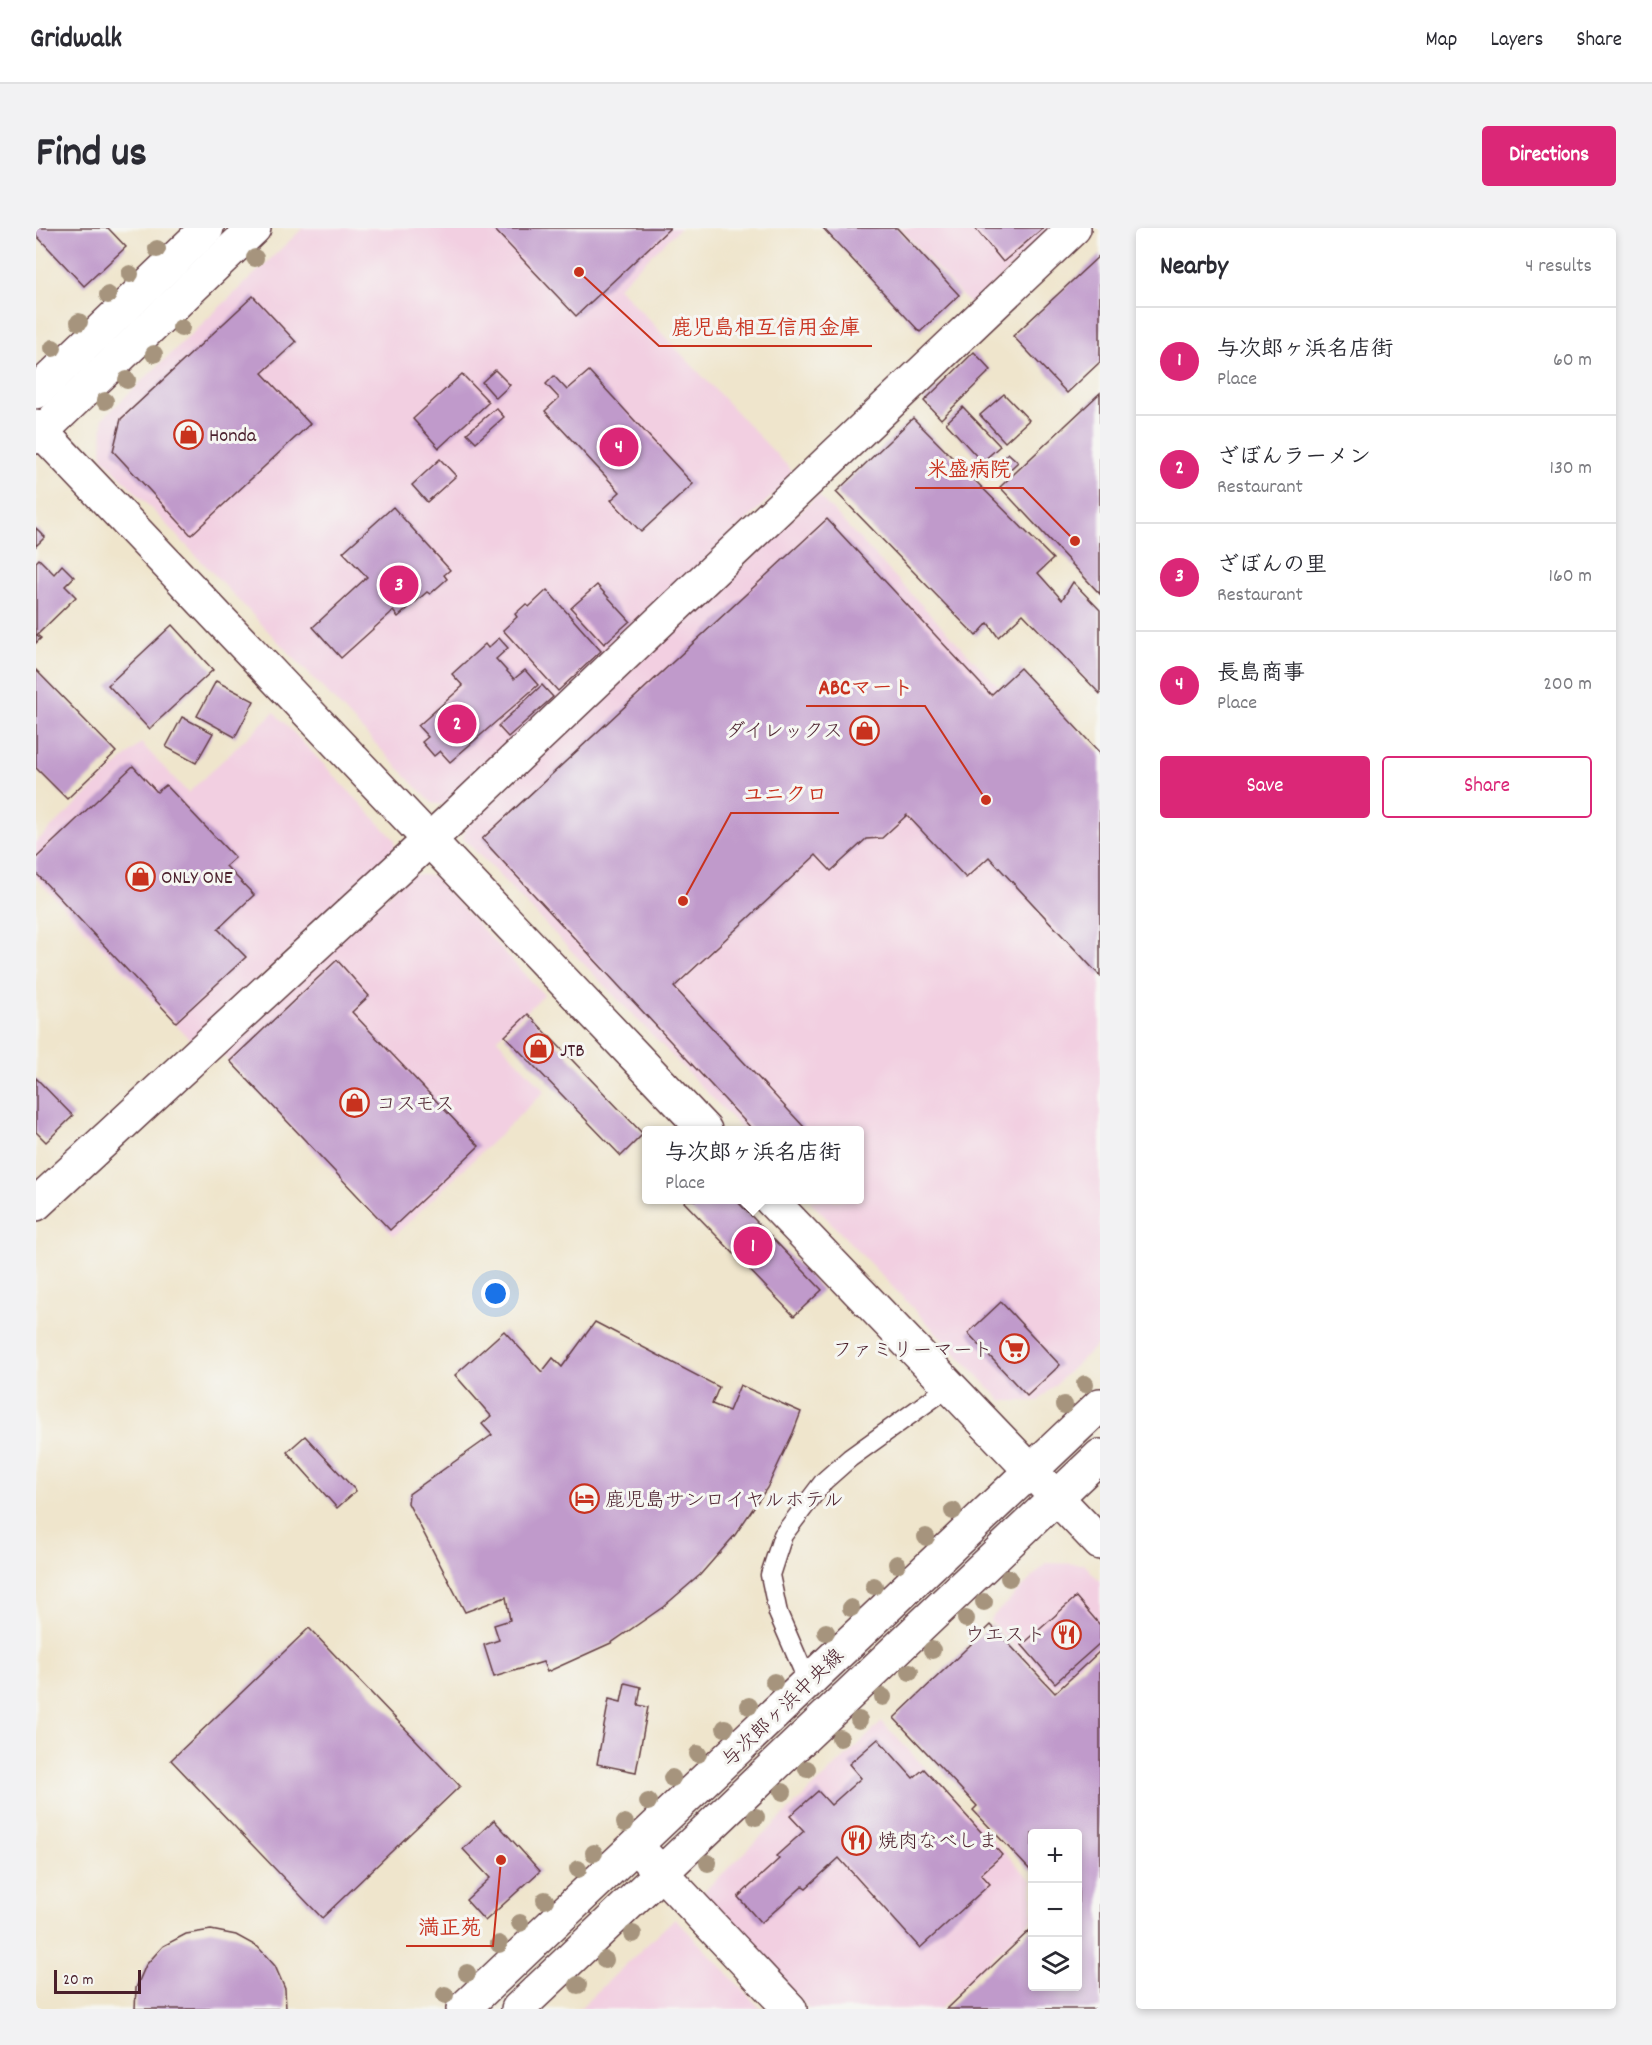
<!DOCTYPE html>
<html lang="en">
<head>
<meta charset="utf-8">
<style>
	body { margin:0; font-family:Dekko,"Klee One",sans-serif; background:#f2f2f3; color:#2b2b33 }
	.controls { position:absolute; right:18px; bottom:18px; display:grid; overflow:hidden; border-radius:6px; box-shadow:0 3px 9px #0003 }
	.controls button { width:54px; height:54px; display:grid; place-items:center; padding:0; border:0; border-bottom:2px solid #e1e1e2; background:#fff; color:#2b2b33; font:30px sans-serif }
	.scale { position:absolute; left:18px; bottom:15px; width:87px; box-sizing:border-box; padding-left:6px; border:3px solid #4a1f2b; border-top:0; font-size:16px; line-height:21px; white-space:nowrap; color:#4a1f2b; -webkit-text-stroke:4px #f6f6f2; paint-order:stroke }
	.you { position:absolute; left:460px; top:1066px; width:21px; height:21px; margin:-15px; border:4px solid #fff; border-radius:50%; background:#1a73e8; box-shadow:0 0 0 9px #1a73e833 }
	.badge { display:grid; place-items:center; width:39px; height:39px; border-radius:50%; background:#db2777; color:#fff; font-size:20px; font-weight:700 }
	.pin { position:absolute; translate:-50% -50%; border:3px solid #fff; box-shadow:0 2px 6px #0006 }
	.popup { position:absolute; left:606px; top:898px; width:222px; height:78px; box-sizing:border-box; display:grid; place-content:center; border-radius:6px; background:#fff; filter:drop-shadow(0 2px 4px #0005); font-size:20px; white-space:nowrap; color:#7c7c81 }
	.popup b { font-size:22px; color:#2b2b33 }
	.popup::after { content:''; position:absolute; left:50%; top:100%; margin-left:-12px; border:12px solid transparent; border-top-color:#fff }
	.list { margin:0; padding:0; list-style:none }
	h2 { display:flex; justify-content:space-between; align-items:center; height:78px; margin:0; padding:0 24px; font-size:26px }
	h2 small { font-size:20px; font-weight:400; color:#7c7c81 }
	.list li { display:grid; grid-template-columns:39px 1fr auto; gap:18px; align-items:center; box-sizing:border-box; height:108px; padding:0 24px; border-top:2px solid #e1e1e2 }
	.list b { display:block; font-size:22px; white-space:nowrap }
	.list p { margin:0; font-size:20px; white-space:nowrap; color:#7c7c81 }
	.list em { font-size:20px; font-style:normal; color:#7c7c81 }
	.actions { display:flex; gap:12px; padding:18px 24px }
	.actions a { flex:1; padding:14px 0; border:2px solid #db2777; border-radius:6px; text-align:center; font-size:21px; color:#db2777 }
	.actions .main { background:#db2777; color:#fff }
	.icon { flex:none; width:33px; height:33px; fill:none; stroke:currentColor; stroke-width:2; stroke-linecap:round; stroke-linejoin:round }
	.map { position:relative; flex:none; width:1064px; height:1781px; overflow:hidden; border-radius:6px }
	header { display:flex; align-items:center; gap:36px; box-sizing:border-box; height:84px; padding:0 30px; background:#fff; border-bottom:2px solid #e1e1e2 }
	header strong { font-size:28px }
	nav { display:flex; gap:33px; margin-inline-start:auto; font-size:21px }
	.intro { display:flex; align-items:center; justify-content:space-between; box-sizing:border-box; height:144px; padding:0 36px }
	h1 { margin:0; font-size:42px }
	.button { padding:15px 27px; border-radius:6px; background:#db2777; color:#fff; font-size:21px; font-weight:700 }
	main { display:flex; gap:36px; padding:0 36px }
	aside { flex:1; background:#fff; border-radius:6px; box-shadow:0 3px 9px #0003 }
	.map>svg:first-child { display:block }
</style>
</head>
<body>
<header>
<strong>Gridwalk</strong>
<nav><a>Map</a><a>Layers</a><a>Share</a></nav>
</header>
<div class="intro"><h1>Find us</h1><a class="button">Directions</a></div>
<main>
<div class="map">
<svg width="1064" height="1781" viewBox="0 0 1064 1781">
	<rect width="100%" height="100%" fill="#f6f6f2"/>
	<filter id="ink" filterUnits="userSpaceOnUse"><feTurbulence type="fractalNoise" baseFrequency=".0167" numOctaves="2"/><feDisplacementMap in="SourceGraphic" scale="12" xChannelSelector="R" yChannelSelector="G"/><feConvolveMatrix kernelMatrix="1 2 1 2 8 2 1 2 1" color-interpolation-filters="sRGB"/></filter>
	<filter id="wash" filterUnits="userSpaceOnUse"><feTurbulence type="fractalNoise" baseFrequency=".008" numOctaves="4" result="noise"/><feDisplacementMap in="SourceGraphic" scale="24" xChannelSelector="R" yChannelSelector="G"/><feGaussianBlur stdDeviation="1.35" result="paint"/><feColorMatrix in="noise" values="0 0 0 0 0 0 0 0 0 0 0 0 0 0 0 0 0 1.4 0 .05"/><feComposite in="paint" operator="in"/></filter>
	<g filter="url(#wash)">
		<rect width="100%" height="100%" fill="#efe5cc"/>
		<!-- built -->
		<g fill="#f2cfe1">
			<path d="M267,0H644L582,59L759,246L414,578L396,575L66,229L67,190Z"/>
			<path d="M864,0H1017L935,78Z"/>
			<path d="M782,267L963,459L984,440L1064,525V1114L1002,1173H966L773,972H824V902H707L427,610L431,596Z"/>
			<path d="M238,484L359,612L358,626L155,813L0,650V614L105,515L152,565Z"/>
			<path d="M374,646L397,648L508,767L461,811L509,863L358,1008L183,823Z"/>
			<path d="M1011,1335L1048,1336L1064,1353V1417L1019,1460L953,1392Z"/>
			<path d="M846,1494L996,1653V1692L903,1781H773L664,1667Z"/>
			<path d="M639,1690L725,1781H543Z"/>
		</g>
		<g id="blocks">
			<!-- building -->
			<g fill="#c09acb">
				<path d="M0,0H72L90,19L48,58L0,7Z"/>
				<path d="M457,0H634L540,88Z"/>
				<path d="M787,0H861L923,67L884,104Z"/>
				<path d="M939,0H1007L967,34Z"/>
				<path d="M1064,27V134L1031,165L977,108Z"/>
				<path d="M217,68L260,114L226,145L274,196L155,307L77,223L85,191Z"/>
				<path d="M938,124L955,142L905,191L888,173Z"/>
				<path d="M459,142L474,157L460,170L446,154Z"/>
				<path d="M553,143L657,256L605,304L575,272L584,264L509,183L523,170L510,156L518,148L531,162Z"/>
				<path d="M426,146L453,174L403,220L377,191Z"/>
				<path d="M1064,165V366L964,259Z"/>
				<path d="M968,166L993,192L969,214L944,187Z"/>
				<path d="M927,179L964,218L946,234L910,195Z"/>
				<path d="M460,180L468,189L440,214L431,205Z"/>
				<path d="M877,190L1017,331L1002,345L1026,372L1037,354L1064,382V466L987,386L962,409L952,395L940,408L800,264Z"/>
				<path d="M972,225L982,234L966,249L957,240Z"/>
				<path d="M404,231L420,248L391,274L376,257Z"/>
				<path d="M357,279L414,342L408,347L411,351L394,366L391,364L362,389L357,383L305,430L277,399L331,349L307,324Z"/>
				<path d="M791,291L955,467L984,440L1064,525V748L953,629L930,650L871,587L846,610L830,611L795,643L780,627L638,759L768,899L765,902H717L446,611Z"/>
				<path d="M0,300L9,309L0,318Z"/>
				<path d="M3,331L18,346L26,337L38,349L29,358L40,369L1,407L5,410L0,415V334Z"/>
				<path d="M561,357L594,393L568,416L535,380Z"/>
				<path d="M511,362L565,423L522,463L467,402L481,389L479,386L490,376L493,379Z"/>
				<path d="M136,397L177,442L113,501L72,457Z"/>
				<path d="M463,410L472,420L460,431L478,451L489,442L502,457L414,534L404,523L398,528L386,514L392,509L382,498L427,458L416,446L449,416L452,420Z"/>
				<path d="M0,442L80,524L31,571L0,540Z"/>
				<path d="M180,453L218,473L199,509L161,488Z"/>
				<path d="M506,457L517,469L472,509L462,498Z"/>
				<path d="M146,489L177,505L160,535L130,519Z"/>
				<path d="M97,538L121,564L130,557L199,630L190,638L218,667L182,701L210,729L140,794L0,645V630Z"/>
				<path d="M301,732L333,768L316,784L443,918L354,1002L194,833Z"/>
				<path d="M492,786L607,906L585,928L469,808Z"/>
				<path d="M0,850L37,888L10,914L0,904Z"/>
				<path d="M650,972H700L786,1062L758,1088L648,974Z"/>
				<path d="M965,1074L1024,1137L991,1168L932,1105Z"/>
				<path d="M559,1094L683,1159L676,1176L693,1183L704,1157L765,1184L757,1205L731,1260L699,1307L664,1347L627,1379L575,1415L511,1444L507,1434L458,1449L448,1417L463,1412L458,1397L474,1392L470,1369L429,1384L372,1275L373,1266L456,1207L446,1196L455,1188L419,1147L468,1103L506,1144L517,1130L526,1139Z"/>
				<path d="M269,1208L320,1263L301,1280L251,1224Z"/>
				<path d="M1040,1369L1064,1397V1415L1019,1455L986,1417Z"/>
				<path d="M955,1397L1019,1465L1064,1423V1781H911L996,1700V1758H1042V1606H996V1644L937,1582L941,1578L858,1490Z"/>
				<path d="M273,1400L424,1558L286,1690L135,1532Z"/>
				<path d="M589,1455L605,1459L602,1477L612,1479L600,1544L561,1536L573,1471L585,1474Z"/>
				<path d="M842,1511L877,1550L888,1541L966,1627L945,1646L954,1656L884,1720L803,1630L770,1660L767,1658L725,1695L702,1669L743,1631L740,1628L768,1603L754,1588L782,1563L795,1577L825,1550L813,1536Z"/>
				<path d="M458,1592L504,1643L449,1693L430,1672L454,1650L427,1621Z"/>
				<path d="M175,1702L200,1707L222,1719L239,1738L249,1761L250,1781H99L100,1760L110,1737L127,1718L150,1706Z"/>
			</g>
		</g>
	</g>
	<g filter="url(#ink)">
		<use href="#blocks" fill-opacity="0" stroke="#633d43" stroke-width="1.5"/>
		<g fill="none" stroke-linecap="round" stroke-linejoin="round">
			<defs>
				<path id="lane" d="M772,1454L742,1385L734,1347L747,1307L788,1253L814,1230L914,1158"/>
				<g id="street">
					<path d="M0,976L418,589L1038,0"/>
					<path d="M600,1618L754,1781"/>
				</g>
				<g id="secondary">
					<path d="M0,164L171,0"/>
					<path d="M0,198L669,902"/>
					<path d="M0,209L218,0"/>
					<path d="M735,972L1064,1315"/>
					<path d="M427,1781L1064,1177"/>
					<path d="M482,1781L1064,1228"/>
				</g>
			</defs>
			<!-- lane casing -->
			<use href="#lane" stroke="#633d43" stroke-width="21"/>
			<!-- street casing -->
			<use href="#street" stroke="#633d43" stroke-width="36"/>
			<!-- secondary casing -->
			<use href="#secondary" stroke="#633d43" stroke-width="36"/>
			<!-- lane -->
			<use href="#lane" stroke="#fff" stroke-width="18"/>
			<!-- street -->
			<use href="#street" stroke="#fff" stroke-width="33"/>
			<!-- secondary -->
			<use href="#secondary" stroke="#fff" stroke-width="33"/>
		</g>
		<!-- trees -->
		<g fill="#a6947d">
			<circle cx="121" cy="21" r="9"/>
			<circle cx="219" cy="30" r="9"/>
			<circle cx="94" cy="46" r="9"/>
			<circle cx="72" cy="67" r="9"/>
			<circle cx="43" cy="94" r="9"/>
			<circle cx="145" cy="100" r="9"/>
			<circle cx="17" cy="120" r="9"/>
			<circle cx="118" cy="126" r="9"/>
			<circle cx="91" cy="152" r="9"/>
			<circle cx="69" cy="173" r="9"/>
			<circle cx="1049" cy="1156" r="9"/>
			<circle cx="1028" cy="1177" r="9"/>
			<circle cx="917" cy="1283" r="9"/>
			<circle cx="890" cy="1309" r="9"/>
			<circle cx="861" cy="1336" r="9"/>
			<circle cx="973" cy="1350" r="9"/>
			<circle cx="838" cy="1358" r="9"/>
			<circle cx="948" cy="1374" r="9"/>
			<circle cx="815" cy="1380" r="9"/>
			<circle cx="930" cy="1391" r="9"/>
			<circle cx="790" cy="1404" r="9"/>
			<circle cx="896" cy="1422" r="9"/>
			<circle cx="874" cy="1444" r="9"/>
			<circle cx="738" cy="1454" r="9"/>
			<circle cx="847" cy="1469" r="9"/>
			<circle cx="713" cy="1478" r="9"/>
			<circle cx="823" cy="1492" r="9"/>
			<circle cx="689" cy="1500" r="9"/>
			<circle cx="804" cy="1510" r="9"/>
			<circle cx="662" cy="1526" r="9"/>
			<circle cx="771" cy="1541" r="9"/>
			<circle cx="636" cy="1550" r="9"/>
			<circle cx="747" cy="1564" r="9"/>
			<circle cx="612" cy="1574" r="9"/>
			<circle cx="720" cy="1589" r="9"/>
			<circle cx="589" cy="1595" r="9"/>
			<circle cx="558" cy="1625" r="9"/>
			<circle cx="672" cy="1635" r="9"/>
			<circle cx="542" cy="1641" r="9"/>
			<circle cx="509" cy="1672" r="9"/>
			<circle cx="484" cy="1695" r="9"/>
			<circle cx="597" cy="1706" r="9"/>
			<circle cx="463" cy="1716" r="9"/>
			<circle cx="569" cy="1732" r="9"/>
			<circle cx="431" cy="1745" r="9"/>
			<circle cx="542" cy="1757" r="9"/>
			<circle cx="409" cy="1767" r="9"/>
		</g>
	</g>
	<!-- icons -->
	<defs>
		<symbol id="shop-ring" viewBox="-11 -11 22 22"><circle r="9.5" fill="#f6f6f2" stroke="#c8321e" stroke-width="1.5"/><path d="M-5-2.5h2.3a2.7 3.5 0 0 1 5.4 0H5L5.5 6h-11ZM-1.5-2.5h3a1.5 2.3 0 0 0-3 0Z" fill="#c8321e"/></symbol>
		<symbol id="supermarket-ring" viewBox="-11 -11 22 22"><circle r="9.5" fill="#f6f6f2" stroke="#c8321e" stroke-width="1.5"/><path d="M-6-5.5h2.5l.6 2H6L4.5 2H-2.5L-4.4-4H-6ZM-1.5 3.2a1.3 1.3 0 1 0 .1 0ZM3 3.2a1.3 1.3 0 1 0 .1 0Z" fill="#c8321e"/></symbol>
		<symbol id="hotel-ring" viewBox="-11 -11 22 22"><circle r="9.5" fill="#f6f6f2" stroke="#c8321e" stroke-width="1.5"/><path d="M-6-4.5h1.5V1H6V5H4.5V3h-9V5H-6ZM-4 0a1.8 1.8 0 1 1 3.6 0ZM.5 0V-2.5h3Q6-2.5 6 0Z" fill="#c8321e"/></symbol>
		<symbol id="restaurant-ring" viewBox="-11 -11 22 22"><circle r="9.5" fill="#f6f6f2" stroke="#c8321e" stroke-width="1.5"/><path d="M-5-6h1v4h1v-4h1v4h1v-4h1v5L-1.5 .5V6h-2V.5L-5-1ZM5-6V6H3V1.5H1.5Q1.5-4 5-6Z" fill="#c8321e"/></symbol>
	</defs>
	<g fill-rule="evenodd">
		<use href="#shop-ring" x="136" y="190" width="33" height="33"/>
		<use href="#shop-ring" x="812" y="486" width="33" height="33"/>
		<use href="#shop-ring" x="88" y="632" width="33" height="33"/>
		<use href="#shop-ring" x="486" y="804" width="33" height="33"/>
		<use href="#shop-ring" x="302" y="858" width="33" height="33"/>
		<use href="#supermarket-ring" x="962" y="1104" width="33" height="33"/>
		<use href="#hotel-ring" x="532" y="1254" width="33" height="33"/>
		<use href="#restaurant-ring" x="1014" y="1390" width="33" height="33"/>
		<use href="#restaurant-ring" x="804" y="1596" width="33" height="33"/>
	</g>
	<g text-anchor="middle" stroke-width="6" stroke-linejoin="round" paint-order="stroke">
		<!-- poi labels -->
		<g font-size="20" fill="#4a1f2b" stroke="#f6f6f2" text-anchor="start">
			<text x="173" y="213">Honda</text>
			<text x="807" y="509" text-anchor="end">ダイレックス</text>
			<text x="125" y="655">ONLY ONE</text>
			<text x="524" y="828">JTB</text>
			<text x="340" y="882">コスモス</text>
			<text x="957" y="1128" text-anchor="end">ファミリーマート</text>
			<text x="569" y="1278">鹿児島サンロイヤルホテル</text>
			<text x="1010" y="1413" text-anchor="end">ウエスト</text>
			<text x="842" y="1619">焼肉なべしま</text>
		</g>
		<!-- street labels -->
		<g font-size="20" fill="#4a1f2b" stroke="#f6f6f2">
			<text transform="translate(746 1479) rotate(-44)" y="7">与次郎ヶ浜中央線</text>
		</g>
	</g>
	<!-- callouts -->
	<path fill="none" stroke="#c8321e" stroke-width="2" d="M543 44L623 118H836M1039 313L987 260H879M950 572L889 478H770M647 673L695 585H803M465 1632L457 1718H370"/>
	<g fill="#c8321e" stroke="#f6f6f2" stroke-width="2">
		<circle cx="543" cy="44" r="6"/>
		<circle cx="1039" cy="313" r="6"/>
		<circle cx="950" cy="572" r="6"/>
		<circle cx="647" cy="673" r="6"/>
		<circle cx="465" cy="1632" r="6"/>
	</g>
	<g font-size="21" text-anchor="middle" font-weight="bold" fill="#c8321e" stroke="#f6f6f2" stroke-width="6" stroke-linejoin="round" paint-order="stroke">
		<text x="730" y="106">鹿児島相互信用金庫</text>
		<text x="933" y="248">米盛病院</text>
		<text x="830" y="466">ABCマート</text>
		<text x="749" y="573">ユニクロ</text>
		<text x="414" y="1706">満正苑</text>
	</g>
</svg>
<div class="controls">
<button>+</button>
<button>−</button>
<button><svg class="icon" aria-label="layers" viewBox="0 0 24 24"><path d="M12 4l9 5-9 5-9-5zM3 14l9 5 9-5"/></svg></button>
</div>
<div class="scale">20 m</div>
<div class="you"></div>
<div class="pin badge" style="left:717px;top:1018px">1</div>
<div class="popup"><b>与次郎ヶ浜名店街</b>Place</div>
<div class="pin badge" style="left:421px;top:496px">2</div>
<div class="pin badge" style="left:363px;top:357px">3</div>
<div class="pin badge" style="left:583px;top:219px">4</div>
</div>
<aside>
<h2>Nearby<small>4 results</small></h2>
<ul class="list">
<li><span class="badge">1</span><div><b>与次郎ヶ浜名店街</b><p>Place</p></div><em>60 m</em></li>
<li><span class="badge">2</span><div><b>ざぼんラーメン</b><p>Restaurant</p></div><em>130 m</em></li>
<li><span class="badge">3</span><div><b>ざぼんの里</b><p>Restaurant</p></div><em>160 m</em></li>
<li><span class="badge">4</span><div><b>長島商事</b><p>Place</p></div><em>200 m</em></li>
</ul>
<div class="actions"><a class="main">Save</a><a>Share</a></div>
</aside>
</main>
</body>
</html>
